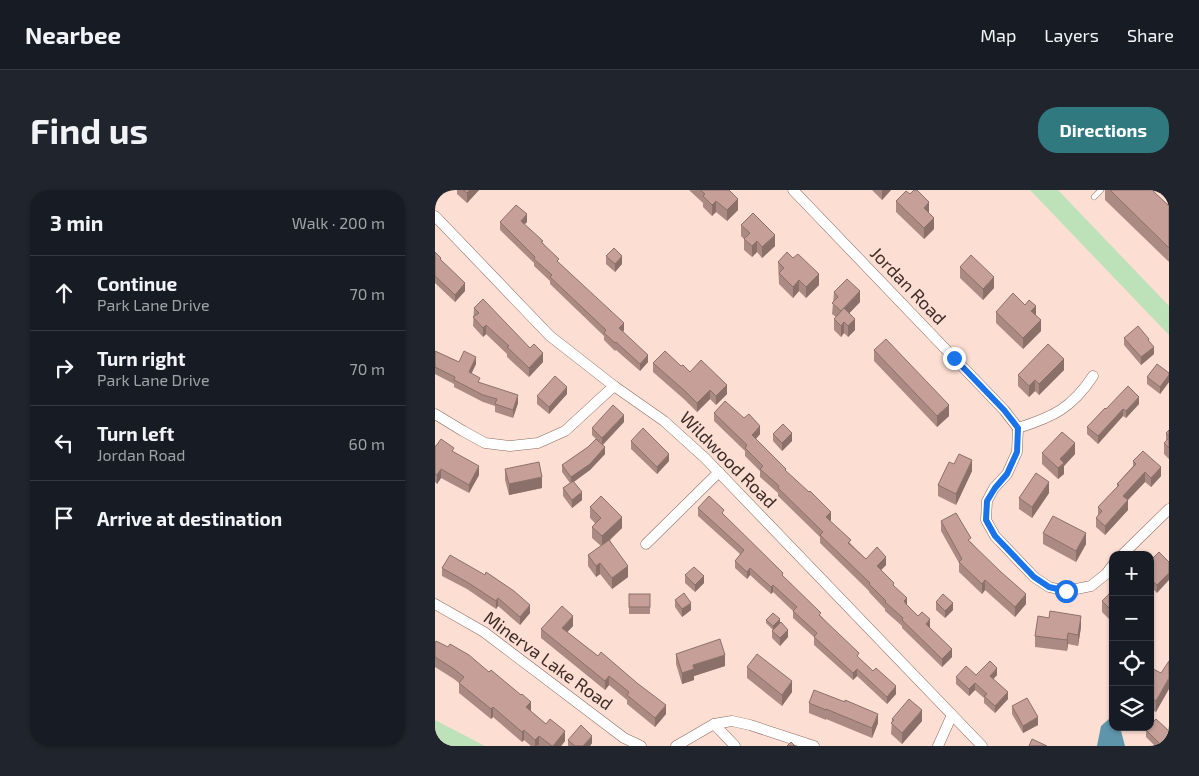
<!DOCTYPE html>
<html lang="en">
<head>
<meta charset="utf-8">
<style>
	body { margin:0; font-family:"Exo 2",sans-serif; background:#20242c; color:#f1f3f6 }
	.controls { position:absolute; right:15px; bottom:15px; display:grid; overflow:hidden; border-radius:10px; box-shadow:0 1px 4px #0004 }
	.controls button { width:45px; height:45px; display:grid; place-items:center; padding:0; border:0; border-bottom:1px solid #363941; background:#171b24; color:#f1f3f6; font:25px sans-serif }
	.stop { position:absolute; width:15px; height:15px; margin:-11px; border:4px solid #1a73e8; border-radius:50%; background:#fff }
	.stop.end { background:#1a73e8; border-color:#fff; box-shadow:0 1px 5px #0008 }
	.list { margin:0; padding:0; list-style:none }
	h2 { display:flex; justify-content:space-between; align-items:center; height:65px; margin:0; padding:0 20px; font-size:21px }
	h2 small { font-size:16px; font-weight:400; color:#9ea1a6 }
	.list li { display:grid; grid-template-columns:32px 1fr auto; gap:15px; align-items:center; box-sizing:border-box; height:75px; padding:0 20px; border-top:1px solid #363941 }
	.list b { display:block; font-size:19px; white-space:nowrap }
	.list p { margin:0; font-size:16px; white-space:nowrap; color:#9ea1a6 }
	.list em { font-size:16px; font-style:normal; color:#9ea1a6 }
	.icon { flex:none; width:28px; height:28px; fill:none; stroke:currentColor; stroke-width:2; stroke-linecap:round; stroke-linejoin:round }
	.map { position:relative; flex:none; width:734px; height:556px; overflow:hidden; border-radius:20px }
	header { display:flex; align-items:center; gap:30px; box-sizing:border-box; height:70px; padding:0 25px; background:#171b24; border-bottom:1px solid #363941 }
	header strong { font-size:24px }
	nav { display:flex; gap:28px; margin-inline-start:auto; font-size:18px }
	.intro { display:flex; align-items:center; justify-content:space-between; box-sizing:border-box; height:120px; padding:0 30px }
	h1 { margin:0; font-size:35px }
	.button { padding:12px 22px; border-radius:20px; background:#307a7f; color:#fff; font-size:18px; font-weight:700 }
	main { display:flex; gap:30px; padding:0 30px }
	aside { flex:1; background:#171b24; border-radius:20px; box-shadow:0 1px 4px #0004 }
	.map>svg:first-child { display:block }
</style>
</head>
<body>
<header>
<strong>Nearbee</strong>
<nav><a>Map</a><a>Layers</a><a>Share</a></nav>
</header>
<div class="intro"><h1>Find us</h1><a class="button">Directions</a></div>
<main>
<aside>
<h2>3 min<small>Walk · 200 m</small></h2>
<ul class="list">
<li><svg class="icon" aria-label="ahead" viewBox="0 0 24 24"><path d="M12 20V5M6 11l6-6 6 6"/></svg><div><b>Continue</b><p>Park Lane Drive</p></div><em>70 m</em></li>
<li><svg class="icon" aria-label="right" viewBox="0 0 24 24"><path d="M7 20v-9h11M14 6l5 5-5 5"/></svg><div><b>Turn right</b><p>Park Lane Drive</p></div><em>70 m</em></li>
<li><svg class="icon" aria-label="left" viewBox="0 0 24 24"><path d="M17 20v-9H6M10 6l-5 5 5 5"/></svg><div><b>Turn left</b><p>Jordan Road</p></div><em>60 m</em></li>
<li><svg class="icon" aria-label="arrive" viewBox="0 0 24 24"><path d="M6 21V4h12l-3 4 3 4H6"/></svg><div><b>Arrive at destination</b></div></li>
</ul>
</aside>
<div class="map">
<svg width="734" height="556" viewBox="0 0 734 556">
	<rect width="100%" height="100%" fill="#fdded3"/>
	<!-- green -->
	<g fill="#bde1b9">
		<path d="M595,0H623L734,116V145Z"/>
		<path d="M0,530L50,556H0Z"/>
	</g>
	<!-- water -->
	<path fill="#5e95aa" d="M674,529L678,531V537H685L690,556H662L666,536Z"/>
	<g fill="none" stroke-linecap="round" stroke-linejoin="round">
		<defs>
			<path id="lane" d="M659,7L666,0"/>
			<g id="street">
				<path d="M358,0L569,220L583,238"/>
				<path d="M0,26L115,146L179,196L229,231L270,268L547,556"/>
				<path d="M0,224L28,241L50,253L75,256L103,253L130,241L179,196"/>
				<path d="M583,238L582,262L572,284L559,298L552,311L551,330L560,346L599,387L614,397L631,401L656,396L671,384L678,375"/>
				<path d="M583,238C618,227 637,218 658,186"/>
				<path d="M211,354L284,282"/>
				<path d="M687,365L734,319"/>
				<path d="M0,414L49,442L189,548L206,556"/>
				<path d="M279,534L300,556"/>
				<path d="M241,556L279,534L297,531L315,535L379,556"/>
				<path d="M503,556L517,525"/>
			</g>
		</defs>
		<!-- lane casing -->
		<use href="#lane" stroke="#8b6a5d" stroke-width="6"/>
		<!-- street casing -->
		<use href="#street" stroke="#8b6a5d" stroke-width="11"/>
		<!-- lane -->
		<use href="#lane" stroke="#fff" stroke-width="5"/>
		<!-- street -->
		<use href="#street" stroke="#fff" stroke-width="10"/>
	</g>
	<!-- wall -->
	<g fill="#aa8a83">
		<path d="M22,0H44L32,13L22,4Z"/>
		<path d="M254,0H294L303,20L292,31L281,22L277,26L268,17V13Z"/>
		<path d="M437,0H456L447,10Z"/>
		<path d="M670,0H717L734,16V72L670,10Z"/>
		<path d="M461,11L494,23L499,39L489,49L461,22Z"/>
		<path d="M65,32H92L89,34L108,53L124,73L189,140L188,142L213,172L205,181L181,160L180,161L169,150V146L115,94V91L99,76V73L65,40Z"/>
		<path d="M306,35L340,56L327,68L322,62L317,67L309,60V49L306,46Z"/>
		<path d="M0,62L30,101L20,112L0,93Z"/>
		<path d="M171,66L187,74L180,82L171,74Z"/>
		<path d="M343,72L384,95L371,108L364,101L358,108L344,94Z"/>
		<path d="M525,77L559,98L548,110L525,88Z"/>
		<path d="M399,102L425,112L414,123L420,140L413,147L409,143L406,147L399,140V129L401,127L397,124Z"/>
		<path d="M39,118L108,172L94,187L72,167V164L51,144L48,147L38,136Z"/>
		<path d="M561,122L601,125L606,141L588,159L561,133Z"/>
		<path d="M689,148L714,152L719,164L706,175L689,155Z"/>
		<path d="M439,160L514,226L502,237L439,171Z"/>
		<path d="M0,161L24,172L41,174L36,183L45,193L83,213L78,228L60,222V216L48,212L19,197V194L0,184Z"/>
		<path d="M218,173L246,176L292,204L281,215L275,209L262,222L250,210L218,182Z"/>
		<path d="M629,180L604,205L600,201L594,207L583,196V185Z"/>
		<path d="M734,183V192L725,204L712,194V187Z"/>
		<path d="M132,204L114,224L102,214V206Z"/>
		<path d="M704,214L691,228L688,226L663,254L652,244V237L671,219Z"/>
		<path d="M279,223L325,244L321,249L396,330L395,331L416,354L431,369L451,375L446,380L459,396L472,415L495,438L517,467L507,477L467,438V436L450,421V419L434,402V401L385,353V347L343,306V303L325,287V281L310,266V261L279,231Z"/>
		<path d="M189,232L168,255L170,264L155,280L139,291L147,310L137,318L128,306V298L135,293L127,282V275L153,257L161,249L157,245V238Z"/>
		<path d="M734,240V269L729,264V253L731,251V243Z"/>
		<path d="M338,244L357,251L347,261L338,251Z"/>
		<path d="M196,251L234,271L222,284L196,259Z"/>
		<path d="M0,256L19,262L44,285L34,303L6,288L2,294L0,292Z"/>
		<path d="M607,263L640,264L629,276V284L623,289L607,274Z"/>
		<path d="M698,271L726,286L716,297L710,292L693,310V320L670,345L661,337V328L663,325V317L682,297V294L698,276Z"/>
		<path d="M519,274L537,281L521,315L503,306V295Z"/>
		<path d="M70,279L107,298L74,305L70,290Z"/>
		<path d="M614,303L597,328L584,319V308Z"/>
		<path d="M155,317L187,338L175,350L193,387L177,399L165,384L161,387L153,376V365L166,356L157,348V337L160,333L155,328Z"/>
		<path d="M263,318L289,325L386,426L424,468L461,504L452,514L422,486L418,490L379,455V447L358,428V421L338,402L336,404L315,385L312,389L300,378V371L305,364L263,326Z"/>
		<path d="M506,331L536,352L591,414L580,427L550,400L547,404L524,382V373L506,341Z"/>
		<path d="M608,343L651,354L641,372L608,354Z"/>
		<path d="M724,362L722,403L715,396V371Z"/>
		<path d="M7,378L95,423L85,435L63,416L61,419L32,399L7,386Z"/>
		<path d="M250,385L269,393L260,402L250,393Z"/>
		<rect x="194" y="404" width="21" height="20"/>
		<path d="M678,404V433L667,422V411Z"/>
		<path d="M240,410L256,420L247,427L240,417Z"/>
		<path d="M501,412L518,420L510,428L501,420Z"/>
		<path d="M331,430L345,433L353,447L345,456L337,448V441L338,440L331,433Z"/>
		<path d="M138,436L132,442L163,466L231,524L220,537L192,514V510L174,495L170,500L106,448V439Z"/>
		<path d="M646,437L643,456L633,454L632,461L600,457V446Z"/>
		<path d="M0,453L96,521L130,551L126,556H96L89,550L87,552L58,527L56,529L24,503V493L19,489L0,477Z"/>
		<path d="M241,464L290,476L259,486V490L247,494L241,474Z"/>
		<path d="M312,477L357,502L347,516L312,488Z"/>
		<path d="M726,483L721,522L715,519V484Z"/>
		<path d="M541,485H562L558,489L573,509L560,523L549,513V508L540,500L534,506L521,494V487Z"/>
		<path d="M374,513L443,533L437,548L391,529V530L374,523Z"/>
		<path d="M577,516L603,535L588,543L577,524Z"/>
		<path d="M457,529L487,531L467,554L456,544Z"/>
		<path d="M711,540L734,556H720L711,547Z"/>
		<path d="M133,550L157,553L155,556H133Z"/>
	</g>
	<!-- shaded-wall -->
	<g fill="#8b706a">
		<path d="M35,0H44L32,13V3Z"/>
		<path d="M447,0H456L447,10Z"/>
		<path d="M303,9V20L292,31V20Z"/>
		<path d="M281,11V22L277,26V15Z"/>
		<path d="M494,12V23L489,18Z"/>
		<path d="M92,24V32L86,38V31Z"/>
		<path d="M499,28V39L489,49V38Z"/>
		<path d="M340,45V56L327,68V57Z"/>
		<path d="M322,51V62L317,67V56Z"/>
		<path d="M187,66V74L180,82V74Z"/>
		<path d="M384,84V95L371,108V97Z"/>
		<path d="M559,87V98L548,110V99Z"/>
		<path d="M364,90V101L358,108V97Z"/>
		<path d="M30,93V101L20,112V105Z"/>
		<path d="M425,101V112L406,132V121Z"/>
		<path d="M601,116V127L596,121Z"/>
		<path d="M420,129V140L413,147V136Z"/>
		<path d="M606,130V141L588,159V148Z"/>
		<path d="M409,132V143L406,147V136Z"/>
		<path d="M189,133V140L184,146V138Z"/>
		<path d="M51,135V144L48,147V138Z"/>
		<path d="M719,157V164L706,175V167Z"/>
		<path d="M108,163V172L94,187V178Z"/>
		<path d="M213,165V172L205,181V174Z"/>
		<path d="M41,167V174L34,189V182Z"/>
		<path d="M629,169V180L604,205V194Z"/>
		<path d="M734,185V192L725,204V197Z"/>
		<path d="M600,190V201L594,207V196Z"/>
		<path d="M292,195V204L281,215V206Z"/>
		<path d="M132,197V204L114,224V217Z"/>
		<path d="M275,200V209L262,222V213Z"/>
		<path d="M83,205V213L78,228V220Z"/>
		<path d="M704,207V214L691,228V221Z"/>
		<path d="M514,215V226L502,237V226Z"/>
		<path d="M688,219V226L663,254V246Z"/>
		<path d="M189,225V232L167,255V248Z"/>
		<path d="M325,236V244L317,253V245Z"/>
		<path d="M357,243V251L347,261V253Z"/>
		<path d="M640,253V264L629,276V284L623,289V278L625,269Z"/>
		<path d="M170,257V264L155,280L136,294V287Z"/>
		<path d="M234,264V271L222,284V277Z"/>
		<path d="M537,270V281L521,315V304Z"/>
		<path d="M44,276V285L34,303V295Z"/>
		<path d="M726,277V286L716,297V288Z"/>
		<path d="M6,279V288L2,294V285Z"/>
		<path d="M710,282V292L688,315V306Z"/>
		<path d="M107,287V298L74,305V294Z"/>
		<path d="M614,292V303L597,328V317Z"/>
		<path d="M147,302V310L137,318V310Z"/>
		<path d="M693,310V320L670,345V336Z"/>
		<path d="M396,322V330L391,336V327Z"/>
		<path d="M187,327V338L167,357V346Z"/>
		<path d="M651,343V354L641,372V361Z"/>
		<path d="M451,367V375L442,384V376Z"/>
		<path d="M165,373V384L161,387V376Z"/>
		<path d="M193,376V387L177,399V388Z"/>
		<path d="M315,378V385L312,389V382Z"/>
		<path d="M734,383V390L722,403V395Z"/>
		<path d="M269,386V393L260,402V395Z"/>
		<path d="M550,390V400L547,404V394Z"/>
		<path d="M338,395V402L336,404V397Z"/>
		<path d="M591,404V414L580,427V417Z"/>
		<path d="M63,408V416L61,419V411Z"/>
		<path d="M472,408V416L469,411Z"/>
		<path d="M256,413V420L247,427V419Z"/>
		<path d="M518,413V420L510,428V421Z"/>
		<path d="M95,415V423L85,435V427Z"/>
		<path d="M138,426V436L127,448V438Z"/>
		<path d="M646,426V437L643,456V445Z"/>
		<path d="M345,429V433L338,440V436Z"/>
		<path d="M495,429V438L491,434Z"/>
		<path d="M353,440V447L345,456V448Z"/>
		<path d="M633,443V454L632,461V450Z"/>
		<path d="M517,459V467L507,477V469Z"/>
		<path d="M290,465V476L259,486V490L247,494V483L258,475Z"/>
		<path d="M562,478V485L555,493V486Z"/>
		<path d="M422,479V486L418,490V483Z"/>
		<path d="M174,486V495L170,500V491Z"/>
		<path d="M734,488V499L721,522V511Z"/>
		<path d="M357,491V502L347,516V505Z"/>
		<path d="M540,493V500L534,506V499Z"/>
		<path d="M461,496V504L452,514V507Z"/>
		<path d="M573,502V509L560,523V516Z"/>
		<path d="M96,512V522L91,517Z"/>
		<path d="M231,515V524L220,537V528Z"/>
		<path d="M58,517V527L56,529V519Z"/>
		<path d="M487,520V531L467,554V543Z"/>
		<path d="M443,524V533L437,548V538Z"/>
		<path d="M603,527V535L588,543V536Z"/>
		<path d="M89,540V550L87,552V542Z"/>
		<path d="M130,541V551L126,556H118Z"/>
		<path d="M104,546V555L100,556V550Z"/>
		<path d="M157,546V553L155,556H148Z"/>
	</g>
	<!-- building -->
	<g fill="#c6a098" stroke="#8b706a">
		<path d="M28,0H35L32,3Z"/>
		<path d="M265,0H294L303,9L292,20L281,11L277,15L268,6L270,4Z"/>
		<path d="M479,0H482L494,12L489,18L499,28L489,38L461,11L471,1L475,4Z"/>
		<path d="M675,0H717L734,16V58Z"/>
		<path d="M81,15L92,24L86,31L108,51L106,52L124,69L122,71L189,133L184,138L213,165L205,174L181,152L180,153L169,143L171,140L115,87L117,85L99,69L100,67L65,32Z"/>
		<path d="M318,23L340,45L327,57L322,51L317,56L309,49L315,43L306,35Z"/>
		<path d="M179,58L187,66L180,74L171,66Z"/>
		<path d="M0,62L6,68L5,69L30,93L20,105L0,86Z"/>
		<path d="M352,62L358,68L363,64L384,84L371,97L364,90L358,97L344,83L349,78L343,72Z"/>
		<path d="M536,65L559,87L548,99L525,77Z"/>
		<path d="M412,89L425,101L406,121L397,113L403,107L399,102Z"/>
		<path d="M578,103L590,115L594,110L601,116L596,121L606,130L588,148L561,122Z"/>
		<path d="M48,109L95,158L99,154L108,163L94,178L72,157L74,156L51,135L48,138L38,127L44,123L39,118Z"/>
		<path d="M409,118L420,129L413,136L409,132L406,136L399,129Z"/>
		<path d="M703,136L714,149L713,150L719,157L706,167L689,148Z"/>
		<path d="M451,149L514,215L502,226L439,160Z"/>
		<path d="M613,154L629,169L604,194L600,190L594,196L583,185Z"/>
		<path d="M0,161L24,172L29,161L41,167L34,182L45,188L43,192L83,205L78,220L60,214L62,209L48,205L19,190L20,187L0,177Z"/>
		<path d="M230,161L246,176L248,175L255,182L266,170L292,195L281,206L275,200L262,213L250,201L218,173Z"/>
		<path d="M722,174L734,183V185L725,197L712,187Z"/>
		<path d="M120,186L132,197L114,217L102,206Z"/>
		<path d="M693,196L704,207L691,221L688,219L663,246L652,237L670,218L671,219Z"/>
		<path d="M290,211L309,228L314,224L325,236L317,245L351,279L350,280L374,302L375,301L396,322L391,327L416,350L413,353L431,369L442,357L451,367L442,376L459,393L458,395L472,408L469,411L471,414L483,426L487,422L495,429L491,434L517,459L507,469L467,430L468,428L450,412L451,411L434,394L435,393L385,345L388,342L343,298L344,296L325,279L328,276L310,258L312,255L279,223Z"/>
		<path d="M178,215L189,225L167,248L157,238Z"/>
		<path d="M348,234L357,243L347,253L338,244Z"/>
		<path d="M208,238L234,264L222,277L196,251Z"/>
		<path d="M734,240V247L731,243Z"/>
		<path d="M627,242L640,253L625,269L629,273L623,278L607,263Z"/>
		<path d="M734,248V258L729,253Z"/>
		<path d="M6,249L19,258L17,261L44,276L34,295L6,279L2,285L0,284V256H1Z"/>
		<path d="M161,249L170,257L155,274L136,287L127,275L153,257Z"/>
		<path d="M708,261L726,277L716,288L710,282L688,306L693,310L670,336L661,328L667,321L663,317L684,295L682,294L701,274L698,271Z"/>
		<path d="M524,264L537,270L521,304L503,295L514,272L519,274Z"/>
		<path d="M104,272L107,287L74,294L70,279Z"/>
		<path d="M601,283L614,292L597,317L584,308Z"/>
		<path d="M138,291L147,302L137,310L128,298Z"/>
		<path d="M166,306L187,327L167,346L157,337L166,328L155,317Z"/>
		<path d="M274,306L289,320L287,323L348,383L347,385L386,423L384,425L424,463L422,466L438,481L441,478L461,496L452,507L422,479L418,483L379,447L382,443L358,421L362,417L338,395L336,397L315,378L312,382L300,371L309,360L263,318Z"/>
		<path d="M521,323L536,348L533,350L566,382L591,404L580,417L550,390L547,394L524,372L527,369L506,331Z"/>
		<path d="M618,326L651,343L641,361L608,343Z"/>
		<path d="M174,350L193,376L177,388L165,373L161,376L153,365Z"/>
		<path d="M724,362L734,372V383L722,395L715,389V380L719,376L715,373V371Z"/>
		<path d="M15,365L50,385L51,382L79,401L95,415L85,427L63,408L61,411L32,392L7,378Z"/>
		<path d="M259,377L269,386L260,395L250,385Z"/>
		<path d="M676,402L678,404V422L667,411Z"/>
		<path d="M249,403L256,413L247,419L240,410Z"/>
		<rect x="194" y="404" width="21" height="13"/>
		<path d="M508,404L518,413L510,421L501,412Z"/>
		<path d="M127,416L138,426L127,438L163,466L166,462L202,493L231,515L220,528L192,505L194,502L174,486L170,491L106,439Z"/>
		<path d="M615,421L646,426L643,445L633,443L632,450L600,446L603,426L614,428Z"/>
		<path d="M338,423L345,429L338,436L331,430Z"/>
		<path d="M346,432L353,440L345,448L337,441Z"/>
		<path d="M285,449L290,465L258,475L259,479L247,483L241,464Z"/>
		<path d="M1,451L13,457L15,454L34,465L54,482L56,480L86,505L87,504L96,512L91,517L111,534L115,529L130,541L118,556H117L104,546L100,550L89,540L87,542L58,517L56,519L24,493L29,487L19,479L0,467V453Z"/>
		<path d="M322,464L357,491L347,505L312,477Z"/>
		<path d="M555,471L562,478L555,486L573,502L560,516L549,506L552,504L540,493L534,499L521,487L531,476L541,485Z"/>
		<path d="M734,471V488L721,511L715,508V484L718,479L726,483Z"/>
		<path d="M379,500L410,512V510L443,524L437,538L391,519V520L374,513Z"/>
		<path d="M592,508L603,527L588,536L577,516Z"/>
		<path d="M474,509L487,520L467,543L456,533L459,530L457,529Z"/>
		<path d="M721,529L734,541V556H727L711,540L713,537H715V535Z"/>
		<path d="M146,535L157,546L148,556H140L133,550Z"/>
		<path d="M597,549L612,556H594Z"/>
		<path d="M356,552L360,556H352Z"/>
	</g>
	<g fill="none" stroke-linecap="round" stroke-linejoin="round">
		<!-- route -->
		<path stroke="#1a73e8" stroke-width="6" d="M519,168L569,220L583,238L582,262L572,284L560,298L552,311L551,330L560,346L599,387L614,397L631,401"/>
	</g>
	<g text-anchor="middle" stroke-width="4" stroke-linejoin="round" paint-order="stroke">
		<!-- street labels -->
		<g font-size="18" fill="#3c2d28" stroke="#fdded3">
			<text transform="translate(473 96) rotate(46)" y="6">Jordan Road</text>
			<text transform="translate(293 270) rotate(45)" y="6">Wildwood Road</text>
			<text transform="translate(113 471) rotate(36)" y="6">Minerva Lake Road</text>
		</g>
	</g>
</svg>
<div class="controls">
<button>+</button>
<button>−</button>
<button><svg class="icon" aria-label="locate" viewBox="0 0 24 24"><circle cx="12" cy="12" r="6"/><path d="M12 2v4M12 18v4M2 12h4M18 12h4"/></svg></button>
<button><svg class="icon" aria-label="layers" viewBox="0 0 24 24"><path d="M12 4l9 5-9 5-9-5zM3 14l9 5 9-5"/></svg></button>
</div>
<div class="stop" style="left:631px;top:401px"></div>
<div class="stop end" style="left:519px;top:168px"></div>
</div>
</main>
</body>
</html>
